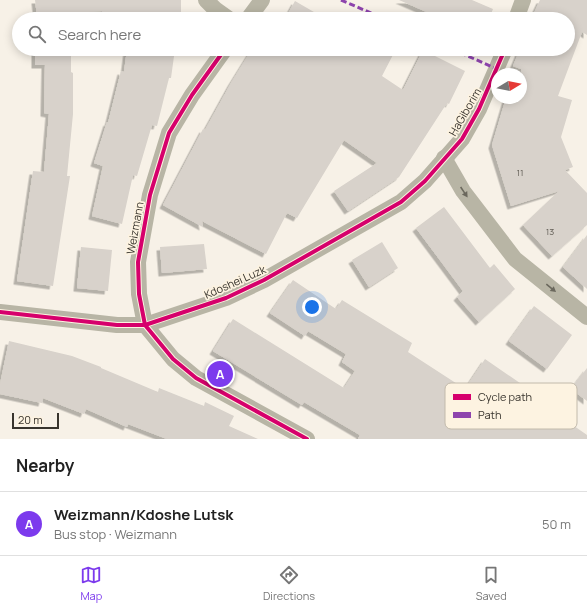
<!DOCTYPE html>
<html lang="en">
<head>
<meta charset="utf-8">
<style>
	body { margin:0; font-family:Manrope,sans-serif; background:#f6f6f6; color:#222 }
	.compass { position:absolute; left:491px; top:68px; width:36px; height:36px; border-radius:50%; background:#fff; box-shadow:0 2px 10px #0003; rotate:80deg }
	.scale { position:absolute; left:12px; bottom:10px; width:47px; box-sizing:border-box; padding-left:4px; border:2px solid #38342d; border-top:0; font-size:11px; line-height:14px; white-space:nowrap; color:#38342d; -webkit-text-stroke:3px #fdf3e1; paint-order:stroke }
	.you { position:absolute; left:312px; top:307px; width:14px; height:14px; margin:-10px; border:3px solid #fff; border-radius:50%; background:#1a73e8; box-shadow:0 0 0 6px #1a73e833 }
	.badge { display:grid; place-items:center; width:26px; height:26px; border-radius:50%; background:#7c3aed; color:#fff; font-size:13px; font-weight:700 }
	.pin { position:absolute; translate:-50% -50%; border:2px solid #fff; box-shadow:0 1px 4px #0006 }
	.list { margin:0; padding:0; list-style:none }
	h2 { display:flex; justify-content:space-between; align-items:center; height:52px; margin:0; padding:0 16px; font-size:17px }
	h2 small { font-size:13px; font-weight:400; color:#767676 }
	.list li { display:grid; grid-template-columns:26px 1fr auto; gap:12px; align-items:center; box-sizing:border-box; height:64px; padding:0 16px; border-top:1px solid #e0e0e0 }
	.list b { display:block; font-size:15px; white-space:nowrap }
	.list p { margin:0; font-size:13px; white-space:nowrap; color:#767676 }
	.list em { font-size:13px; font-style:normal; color:#767676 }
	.icon { flex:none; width:22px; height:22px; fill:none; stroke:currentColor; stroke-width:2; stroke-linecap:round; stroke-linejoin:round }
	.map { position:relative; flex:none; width:587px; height:439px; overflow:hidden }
	.search { position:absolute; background:#fff; box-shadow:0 2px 10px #0003; left:12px; right:12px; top:12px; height:44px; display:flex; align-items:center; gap:10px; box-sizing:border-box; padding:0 14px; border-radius:22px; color:#767676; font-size:15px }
	.sheet { height:116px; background:#fff }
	nav { display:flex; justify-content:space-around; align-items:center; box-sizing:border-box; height:56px; border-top:1px solid #e0e0e0; background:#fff; font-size:11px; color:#767676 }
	nav a { display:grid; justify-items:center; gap:2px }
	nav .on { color:#7c3aed }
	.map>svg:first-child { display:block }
</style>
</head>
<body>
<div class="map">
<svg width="587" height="439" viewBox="0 0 587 439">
	<defs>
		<filter id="shadow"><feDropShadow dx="-3.5" dy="3.5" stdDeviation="0" flood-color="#0004"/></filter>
	</defs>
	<rect width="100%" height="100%" fill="#f7f1e7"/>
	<!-- building -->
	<g fill="#d8d2cb" filter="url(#shadow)">
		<path d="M35,0H181V19H103L102,11L37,16Z"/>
		<path d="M399,0H472L493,9L489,19H434L436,16Z"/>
		<path d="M540,0H587V35L582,32L558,96L572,100L561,137L573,167L565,170L587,193V225L552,256L523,225L559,191L511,206L492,145L506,98H521V69L513,66L520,49H568V19H549L534,13Z"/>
		<path d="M295,1L326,19H285Z"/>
		<path d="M35,49H71V72L73,73V114L67,176H70L53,286L17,281L33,171L44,172L49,114L44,113L45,65H35Z"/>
		<path d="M127,49H175L171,78H169L157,126L152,125L137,176L133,175L122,224L92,216L103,166L94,163L107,122L108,123L121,71L124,72Z"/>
		<path d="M252,49H396L382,76L403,90L423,50L465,71L449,104L447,103L399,177L348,211L334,191L377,163L344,140L297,218L287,213L266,254L202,221L203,227L163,205L203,129L205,130L231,83Z"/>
		<path d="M444,207L490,268L494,264L515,289L479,322L457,297L463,291L416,228Z"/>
		<path d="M587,235V289L563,267Z"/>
		<path d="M382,242L398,268L369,287L352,260Z"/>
		<path d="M204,244L207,269L162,273L160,247Z"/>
		<path d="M81,247L112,250L108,291L77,288Z"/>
		<path d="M293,280L336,309L342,300L412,343L408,352L465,389L485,359L546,401L544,405L587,435V439H358L360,435L304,402L302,405L213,351L233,319L344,388L355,371L342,362L346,354L308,331L305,336L270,313Z"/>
		<path d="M534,306L572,335L547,369L509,341Z"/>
		<path d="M9,341L72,356L101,367V368L158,392L159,388L204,406L205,402L234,416L229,426L258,439H167L128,424L127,427L86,409L84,414L43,398L42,403L0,394V384Z"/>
		<path d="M587,368V401L571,389Z"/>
	</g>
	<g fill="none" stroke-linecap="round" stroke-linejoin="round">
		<!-- street -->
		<g stroke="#b8b5a5" stroke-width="16">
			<path d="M206,0L215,9L229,19"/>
			<path d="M248,19L262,0"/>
			<path d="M516,19L523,0"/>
			<path d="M225,49L192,95L169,133L150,195L138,262L139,294L145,325L173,359L196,378L307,439"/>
			<path d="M444,158L463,191L515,259L587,317"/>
			<path d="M0,312L117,325H145L226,298L264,280L401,202L425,181L462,139L479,109L505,49"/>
		</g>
		<!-- quiet -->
		<g stroke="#8e44ad" stroke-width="3" stroke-dasharray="6 3" stroke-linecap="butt">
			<path d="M341,0L385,19"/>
			<path d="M452,49L497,69"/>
		</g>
		<defs>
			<g id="cycleway">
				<path d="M225,49L192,95L169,133L150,195L138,262L139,294L145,325L173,359L196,378L307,439"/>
				<path d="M0,312L117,325H145L226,298L264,280L401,202L425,181L462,139L479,109L505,49"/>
			</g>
		</defs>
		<!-- cycleway casing -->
		<use href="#cycleway" stroke="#fdf3e1" stroke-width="6"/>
		<!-- cycleway -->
		<use href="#cycleway" stroke="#d6006c" stroke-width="4"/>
	</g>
	<!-- one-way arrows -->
	<defs><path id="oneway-solid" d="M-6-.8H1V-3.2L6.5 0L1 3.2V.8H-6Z"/></defs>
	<g fill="#6b685d">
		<use href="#oneway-solid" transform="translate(464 192) rotate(56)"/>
		<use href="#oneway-solid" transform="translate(551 288) rotate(39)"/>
	</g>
	<g text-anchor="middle" stroke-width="3.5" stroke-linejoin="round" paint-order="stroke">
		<!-- number labels -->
		<g font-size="9" fill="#605c54">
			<text x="520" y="176">11</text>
			<text x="550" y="235">13</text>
		</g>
		<!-- street labels -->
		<g font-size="11" fill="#38342d" stroke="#fdf3e1">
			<text transform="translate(465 112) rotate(-60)" y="4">HaGiborim</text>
			<text transform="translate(135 228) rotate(-80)" y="4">Weizmann</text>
			<text transform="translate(235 282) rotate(-24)" y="4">Kdoshei Luzk</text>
		</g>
	</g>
	<!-- legend -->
	<rect x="445" y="383" width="132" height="46" rx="6" fill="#fdf3e1" stroke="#c2baab" stroke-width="1"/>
	<rect x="453" y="394" width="18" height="6" fill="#d6006c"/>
	<rect x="453" y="412" width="18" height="6" fill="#8e44ad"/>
	<g font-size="11" fill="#38342d">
		<text x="478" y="401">Cycle path</text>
		<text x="478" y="419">Path</text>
	</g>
</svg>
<svg class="compass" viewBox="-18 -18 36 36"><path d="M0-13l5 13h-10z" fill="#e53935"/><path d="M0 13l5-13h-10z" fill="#767676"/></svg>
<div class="scale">20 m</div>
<div class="you"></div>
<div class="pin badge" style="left:220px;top:374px">A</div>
<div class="search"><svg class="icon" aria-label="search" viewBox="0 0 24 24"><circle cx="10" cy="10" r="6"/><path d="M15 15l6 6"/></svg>Search here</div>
</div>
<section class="sheet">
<h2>Nearby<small></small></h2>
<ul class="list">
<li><span class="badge">A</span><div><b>Weizmann/Kdoshe Lutsk</b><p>Bus stop · Weizmann</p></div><em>50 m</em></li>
</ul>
</section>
<nav>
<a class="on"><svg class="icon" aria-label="map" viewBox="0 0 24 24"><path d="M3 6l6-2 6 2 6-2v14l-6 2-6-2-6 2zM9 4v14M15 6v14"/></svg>Map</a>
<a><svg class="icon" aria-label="directions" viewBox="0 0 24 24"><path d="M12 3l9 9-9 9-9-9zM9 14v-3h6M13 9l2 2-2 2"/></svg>Directions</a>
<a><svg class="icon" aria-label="saved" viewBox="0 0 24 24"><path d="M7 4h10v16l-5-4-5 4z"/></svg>Saved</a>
</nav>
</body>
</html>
